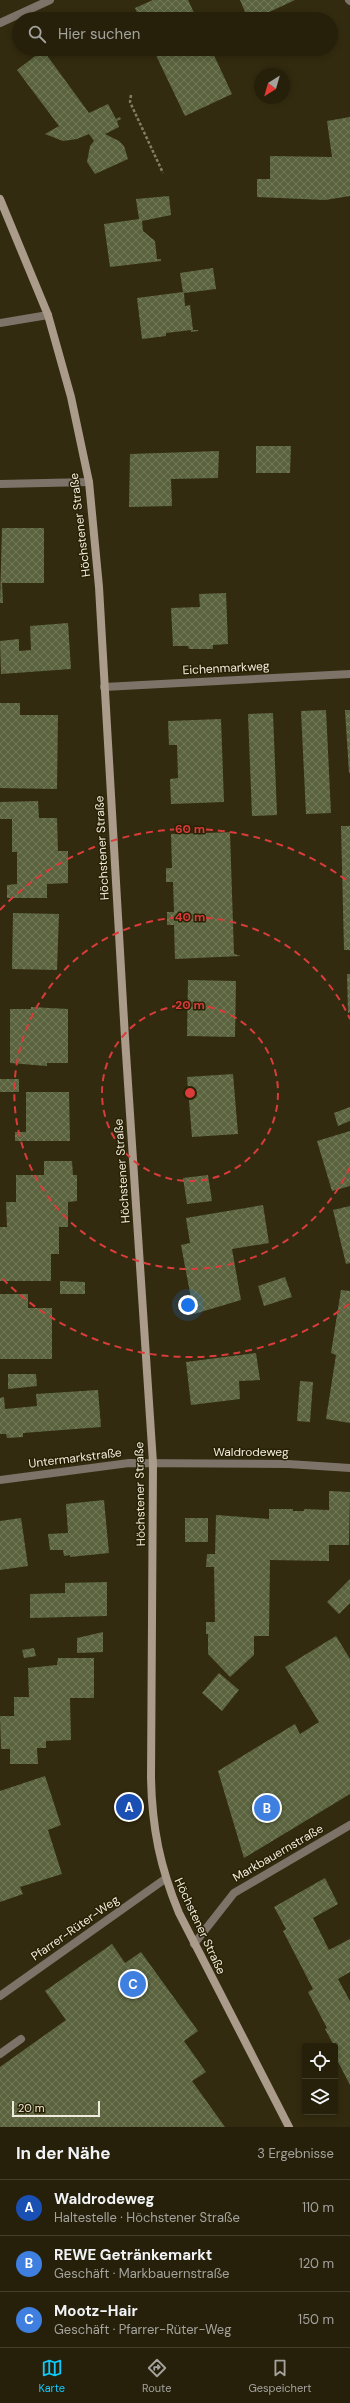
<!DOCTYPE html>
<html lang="de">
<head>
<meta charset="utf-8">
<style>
	body { margin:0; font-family:"DM Sans",sans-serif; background:#322d19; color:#f1f3f6 }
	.controls { position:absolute; right:12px; bottom:12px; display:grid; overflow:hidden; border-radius:4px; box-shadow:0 2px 6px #0003 }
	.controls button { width:36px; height:36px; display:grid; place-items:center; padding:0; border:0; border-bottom:1px solid #423e2c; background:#26200b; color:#f1f3f6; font:20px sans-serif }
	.compass { position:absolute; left:254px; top:68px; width:36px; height:36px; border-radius:50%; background:#26200b; box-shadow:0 2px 6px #0003; rotate:217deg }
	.scale { position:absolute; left:12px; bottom:10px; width:88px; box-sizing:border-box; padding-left:4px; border:2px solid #f0ebdb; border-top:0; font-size:11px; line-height:14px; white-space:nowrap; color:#f0ebdb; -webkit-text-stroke:3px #292105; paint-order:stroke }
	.you { position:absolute; left:188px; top:1305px; width:14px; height:14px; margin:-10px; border:3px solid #fff; border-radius:50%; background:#1a73e8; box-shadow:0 0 0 6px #1a73e833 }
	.badge { display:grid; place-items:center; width:26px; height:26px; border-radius:50%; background:#11cafb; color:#fff; font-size:13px; font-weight:700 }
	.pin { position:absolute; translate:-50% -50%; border:2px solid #fff; box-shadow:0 1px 4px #0006 }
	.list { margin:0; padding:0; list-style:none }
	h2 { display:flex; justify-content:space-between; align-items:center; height:52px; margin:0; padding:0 16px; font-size:17px }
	h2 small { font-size:13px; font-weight:400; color:#a4a39d }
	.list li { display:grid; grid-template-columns:26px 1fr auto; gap:12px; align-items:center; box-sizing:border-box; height:56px; padding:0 16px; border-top:1px solid #423e2c }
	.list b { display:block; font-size:15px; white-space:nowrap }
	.list p { margin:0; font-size:13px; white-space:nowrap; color:#a4a39d }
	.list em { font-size:13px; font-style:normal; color:#a4a39d }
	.icon { flex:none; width:22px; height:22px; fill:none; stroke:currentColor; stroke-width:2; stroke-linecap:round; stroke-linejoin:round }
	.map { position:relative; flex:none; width:350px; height:2127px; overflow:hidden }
	.search { position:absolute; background:#26200b; box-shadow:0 2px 6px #0003; left:12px; right:12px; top:12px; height:44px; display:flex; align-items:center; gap:10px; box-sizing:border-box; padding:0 14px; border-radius:22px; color:#a4a39d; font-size:15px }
	.sheet { height:220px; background:#26200b }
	nav { display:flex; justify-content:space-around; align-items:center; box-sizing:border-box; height:56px; border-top:1px solid #423e2c; background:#26200b; font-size:11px; color:#a4a39d }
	nav a { display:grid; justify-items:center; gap:2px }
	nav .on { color:#11cafb }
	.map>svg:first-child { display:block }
</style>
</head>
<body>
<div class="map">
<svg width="350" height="2127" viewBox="0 0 350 2127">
	<defs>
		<pattern id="building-cross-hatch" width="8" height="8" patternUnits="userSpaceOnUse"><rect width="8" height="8" fill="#5a633e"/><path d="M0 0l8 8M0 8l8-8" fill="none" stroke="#727a59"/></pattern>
	</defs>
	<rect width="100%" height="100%" fill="#332b0f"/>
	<!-- building -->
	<g fill="url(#building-cross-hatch)">
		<path d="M153,0H188L197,19H140L135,8Z"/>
		<path d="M240,0H295L254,19H248Z"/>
		<path d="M153,49H211L232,94L185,116Z"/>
		<path d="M43,50L89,113L108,104L116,119L120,117L121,119L117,121L119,127L105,134L119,141L124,146L128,159L95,174L87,162L90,146L94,141L89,134L77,139L63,141L45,134L59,126L17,70Z"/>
		<path d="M350,117V196L325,200L257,197V179H270V156L332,157L327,121Z"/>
		<path d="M169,196L171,215L142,221L143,231L155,241L157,259H161V261L110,267L104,224L139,219L136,199Z"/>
		<path d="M213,268L216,289L184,293L185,306L190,305L193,330H198V331L191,332V330L166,333V336L142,339L137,298L183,292L180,273Z"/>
		<path d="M256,446H291L290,473H256Z"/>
		<path d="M219,451L218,478L171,479L172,506L129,507L130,454Z"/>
		<path d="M2,528H44V583H2L3,603H0Z"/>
		<path d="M226,593L228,644L213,645V649H189L188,646H173L171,608L200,607L199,594Z"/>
		<path d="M68,623L71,669L1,674L0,641L19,639V651L31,650L30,626Z"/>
		<path d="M0,703H20V715H58L57,789L0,788Z"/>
		<path d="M326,710L331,813L306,814L301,711Z"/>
		<path d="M345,710H350V773H349Z"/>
		<path d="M273,713L277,815L252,816L248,714Z"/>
		<path d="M221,719L224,802L171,804L170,779L178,778L177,745H169L168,721Z"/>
		<path d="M38,801L39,818H57L58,851H68V883L47,884V898H7V885L17,884V852H12V819H0V802Z"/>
		<path d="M341,826H350V950H344Z"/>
		<path d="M236,832L230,833L234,954L241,956L175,959L174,925H167V912H174L173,882H166V868H172L171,834Z"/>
		<path d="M13,913L59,914L57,970L12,969Z"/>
		<path d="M347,974H350V1012L348,1013Z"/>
		<path d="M188,980L236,981L235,1037L187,1036Z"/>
		<path d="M31,1007L68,1009V1063H47V1066L10,1063V1009H31Z"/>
		<path d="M233,1074L238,1134L192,1137L187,1077Z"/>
		<rect x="0" y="1079" width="19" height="13"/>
		<path d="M26,1092H69L70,1141H15V1132H26Z"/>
		<path d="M350,1107V1121L338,1126L334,1113Z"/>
		<path d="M350,1131V1186L332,1191L317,1141Z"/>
		<path d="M44,1161H72L73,1175H77V1201L68,1202V1227H59V1254H51V1281H0V1227H7L6,1202H16V1175H44Z"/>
		<path d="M208,1175L212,1201L187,1204L183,1178Z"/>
		<path d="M263,1205L269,1243L232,1249L241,1300L194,1314L181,1245L190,1243L186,1218Z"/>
		<path d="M350,1206V1263L346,1264L333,1210Z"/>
		<path d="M285,1277L292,1297L264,1306L258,1286Z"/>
		<path d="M60,1281L85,1282V1294H60Z"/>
		<path d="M341,1290L350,1291V1423L326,1419L336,1355L331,1353Z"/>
		<path d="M0,1294H28V1308H52V1359H0Z"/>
		<path d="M256,1353L260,1380L239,1381L240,1399L191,1405L186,1362Z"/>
		<path d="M8,1374H36L37,1386L8,1389Z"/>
		<path d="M300,1381L313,1382L310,1422L297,1421Z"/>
		<path d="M98,1390L101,1427L23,1433V1437L7,1438L6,1434H0V1398L4,1397L5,1409L37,1406L36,1394Z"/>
		<path d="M329,1491L350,1492L349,1545H329V1561L270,1560L269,1636H254V1655L230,1677L208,1654V1634H206V1622H215L214,1567H206L207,1554H215L216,1515L269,1519V1509H293V1511H304V1509L329,1510Z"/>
		<path d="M104,1500L109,1553L70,1557V1555L64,1556L63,1550H50L48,1534L68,1533L66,1504Z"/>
		<path d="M21,1518L28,1566L0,1570V1521Z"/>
		<rect x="185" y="1518" width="23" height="24"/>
		<path d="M350,1579V1603L339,1614L327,1602Z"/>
		<path d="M107,1582V1616L30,1618V1594L65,1593V1583Z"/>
		<path d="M103,1632V1652L77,1653V1638Z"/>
		<path d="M336,1636L350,1659V1794L244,1858L218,1771L295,1724L300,1734L319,1722L285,1667Z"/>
		<path d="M34,1648L36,1656L24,1658L22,1650Z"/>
		<path d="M58,1658H94V1698H70L71,1740L46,1741V1748H37L38,1764H10V1749H1L0,1716H14V1697H29L28,1668L57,1665Z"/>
		<path d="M219,1673L239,1690L222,1711L202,1693Z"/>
		<path d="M45,1776L61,1825L48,1830L62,1874L20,1887L23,1894L0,1902V1791Z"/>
		<path d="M325,1878L338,1904L313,1918L329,1950L350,1939V1972L338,1979L350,2001V2085L335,2056L337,2051L325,2029L327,2028L308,1992L313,1989L283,1931L286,1929L274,1907Z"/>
		<path d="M112,1944L125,1963L141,1952L198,2031L184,2041L206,2072L192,2081L225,2127H0V2067L66,2020L45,1991Z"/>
	</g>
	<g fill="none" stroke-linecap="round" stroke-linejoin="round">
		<!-- path -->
		<path stroke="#847d66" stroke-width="2.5" stroke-dasharray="3 2" stroke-linecap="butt" d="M131,95L130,102L163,173"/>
		<!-- service -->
		<g stroke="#7d7368" stroke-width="8">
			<path d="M349,0L350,1"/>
			<path d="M0,323L48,315"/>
			<path d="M0,2054L21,2039"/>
		</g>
		<!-- minor -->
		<g stroke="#7d7368" stroke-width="8">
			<path d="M0,23L50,0"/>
			<path d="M0,484L89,482"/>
			<path d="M104,687L350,674"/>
			<path d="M0,1480L129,1463L288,1464L350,1468"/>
			<path d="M194,1944L234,1893L350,1825"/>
			<path d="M0,1996L165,1879"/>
		</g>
		<!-- secondary -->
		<path stroke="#ab9b8a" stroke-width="8" d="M0,199L48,315L71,397L89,482L99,587L125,1038L153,1463L151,1778C152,1828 160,1867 179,1913L289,2127"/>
	</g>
	<!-- distance rings -->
	<g fill="none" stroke="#d93c3a" stroke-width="2" stroke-dasharray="7 5">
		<circle cx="190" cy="1093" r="88"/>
		<path d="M350 1167A176 176 0 1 1 350 1019"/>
		<path d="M349 1304A264 264 0 0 1 0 1276M0 910A264 264 0 0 1 349 882"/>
	</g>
	<g text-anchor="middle" stroke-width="3" stroke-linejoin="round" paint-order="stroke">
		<!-- street labels -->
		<g font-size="12" fill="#f0ebdb" stroke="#292105">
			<text transform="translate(80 525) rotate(-97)" y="4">Höchstener Straße</text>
			<text transform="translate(226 668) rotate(-3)" y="4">Eichenmarkweg</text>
			<text transform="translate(102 848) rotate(-93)" y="4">Höchstener Straße</text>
			<text transform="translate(122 1171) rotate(-94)" y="4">Höchstener Straße</text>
			<text x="251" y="1456">Waldrodeweg</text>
			<text transform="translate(75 1458) rotate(-7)" y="4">Untermarkstraße</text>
			<text transform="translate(140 1494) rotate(-91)" y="4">Höchstener Straße</text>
			<text transform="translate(278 1853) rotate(-30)" y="4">Markbauernstraße</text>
			<text transform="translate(200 1926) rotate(65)" y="4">Höchstener Straße</text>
			<text transform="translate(75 1928) rotate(-35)" y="4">Pfarrer-Rüter-Weg</text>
		</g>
	</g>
	<circle cx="190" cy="1093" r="6" fill="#d93c3a" stroke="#292105" stroke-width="2"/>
	<g font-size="12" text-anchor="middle" font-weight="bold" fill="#d93c3a" stroke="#292105" stroke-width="3" stroke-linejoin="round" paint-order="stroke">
		<text x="190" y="833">60 m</text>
		<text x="190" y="921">40 m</text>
		<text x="190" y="1009">20 m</text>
	</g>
</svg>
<div class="controls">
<button><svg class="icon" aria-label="locate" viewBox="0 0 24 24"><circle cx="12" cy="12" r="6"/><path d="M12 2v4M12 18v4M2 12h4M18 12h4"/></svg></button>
<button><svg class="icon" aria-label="layers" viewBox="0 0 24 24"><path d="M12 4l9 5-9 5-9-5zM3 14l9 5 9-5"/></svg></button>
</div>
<svg class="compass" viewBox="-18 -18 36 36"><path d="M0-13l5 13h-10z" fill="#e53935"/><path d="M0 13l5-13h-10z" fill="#a4a39d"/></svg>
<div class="scale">20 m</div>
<div class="you"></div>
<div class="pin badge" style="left:129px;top:1807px;background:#1a4fb4">A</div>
<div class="pin badge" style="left:267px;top:1808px;background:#3f7fe0">B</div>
<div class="pin badge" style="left:133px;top:1984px;background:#3f7fe0">C</div>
<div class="search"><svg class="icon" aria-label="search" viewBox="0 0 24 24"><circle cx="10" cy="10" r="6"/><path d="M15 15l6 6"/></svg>Hier suchen</div>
</div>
<section class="sheet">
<h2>In der Nähe<small>3 Ergebnisse</small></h2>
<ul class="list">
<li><span class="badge" style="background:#1a4fb4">A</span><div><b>Waldrodeweg</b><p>Haltestelle · Höchstener Straße</p></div><em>110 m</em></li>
<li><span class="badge" style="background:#3f7fe0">B</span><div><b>REWE Getränkemarkt</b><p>Geschäft · Markbauernstraße</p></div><em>120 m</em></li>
<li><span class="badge" style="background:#3f7fe0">C</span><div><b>Mootz-Hair</b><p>Geschäft · Pfarrer-Rüter-Weg</p></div><em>150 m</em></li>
</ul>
</section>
<nav>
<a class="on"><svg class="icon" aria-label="map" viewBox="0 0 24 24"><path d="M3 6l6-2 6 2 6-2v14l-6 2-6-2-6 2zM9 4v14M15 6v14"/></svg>Karte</a>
<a><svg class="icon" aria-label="directions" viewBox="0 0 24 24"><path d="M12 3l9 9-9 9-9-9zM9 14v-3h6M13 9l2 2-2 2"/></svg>Route</a>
<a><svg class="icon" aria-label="saved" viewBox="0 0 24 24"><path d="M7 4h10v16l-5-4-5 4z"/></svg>Gespeichert</a>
</nav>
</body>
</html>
